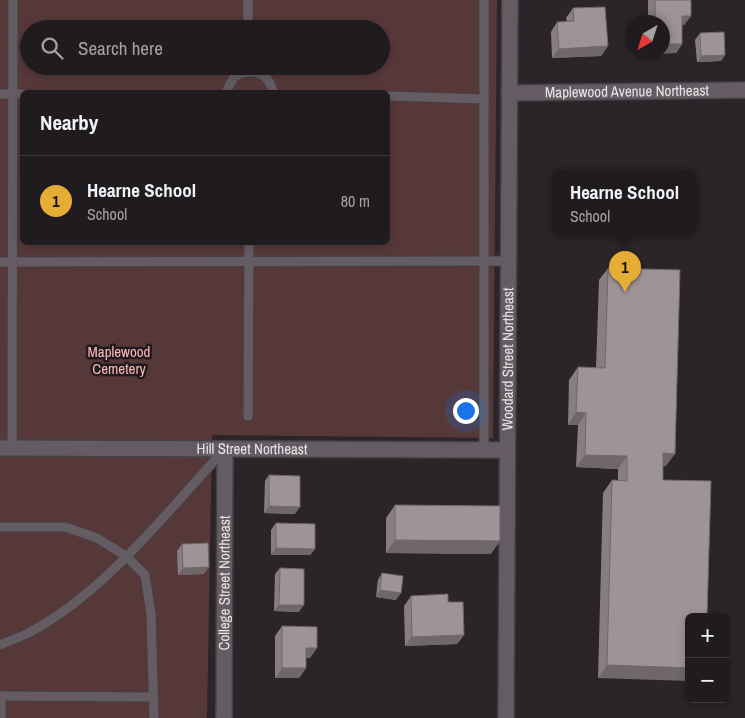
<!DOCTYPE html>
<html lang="en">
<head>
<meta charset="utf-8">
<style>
	body { margin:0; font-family:"Archivo Narrow",sans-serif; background:#2d282c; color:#f1f3f6 }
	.controls { position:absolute; right:15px; bottom:15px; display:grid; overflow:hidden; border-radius:8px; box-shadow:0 2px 8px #0003 }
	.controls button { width:45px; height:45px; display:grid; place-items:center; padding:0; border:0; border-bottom:1px solid #3d393d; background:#201b1f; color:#f1f3f6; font:25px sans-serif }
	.compass { position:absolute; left:625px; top:15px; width:45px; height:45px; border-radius:50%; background:#201b1f; box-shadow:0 2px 8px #0003; rotate:219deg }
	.you { position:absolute; left:465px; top:410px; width:18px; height:18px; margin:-12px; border:4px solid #fff; border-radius:50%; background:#1a73e8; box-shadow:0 0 0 8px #1a73e833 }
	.badge { display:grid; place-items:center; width:32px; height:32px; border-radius:50%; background:#e5ad36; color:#111; font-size:16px; font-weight:700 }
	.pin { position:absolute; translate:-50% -41px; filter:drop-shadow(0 1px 2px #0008) }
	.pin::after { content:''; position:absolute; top:26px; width:18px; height:15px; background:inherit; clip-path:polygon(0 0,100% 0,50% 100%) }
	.popup { position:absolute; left:552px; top:170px; width:145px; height:65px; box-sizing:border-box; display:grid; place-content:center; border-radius:8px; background:#201b1f; filter:drop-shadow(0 1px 4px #0005); font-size:16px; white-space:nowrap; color:#a2a1a4 }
	.popup b { font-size:19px; color:#f1f3f6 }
	.popup::after { content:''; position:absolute; left:50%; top:100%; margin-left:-10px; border:10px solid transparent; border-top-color:#201b1f }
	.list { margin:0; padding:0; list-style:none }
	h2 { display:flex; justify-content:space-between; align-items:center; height:65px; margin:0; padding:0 20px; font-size:21px }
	h2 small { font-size:16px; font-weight:400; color:#a2a1a4 }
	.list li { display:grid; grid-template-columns:32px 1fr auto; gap:15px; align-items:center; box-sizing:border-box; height:90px; padding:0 20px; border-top:1px solid #3d393d }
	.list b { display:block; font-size:19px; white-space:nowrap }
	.list p { margin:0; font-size:16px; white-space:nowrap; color:#a2a1a4 }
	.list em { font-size:16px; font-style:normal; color:#a2a1a4 }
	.icon { flex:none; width:28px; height:28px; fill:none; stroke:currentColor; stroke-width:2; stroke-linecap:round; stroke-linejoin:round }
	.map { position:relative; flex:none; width:745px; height:718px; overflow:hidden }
	.search { position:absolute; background:#201b1f; box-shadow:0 2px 8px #0003; left:20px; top:20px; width:370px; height:55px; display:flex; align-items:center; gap:12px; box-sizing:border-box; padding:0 18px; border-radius:28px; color:#a2a1a4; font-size:19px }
	.panel { position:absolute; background:#201b1f; box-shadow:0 2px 8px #0003; left:20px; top:90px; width:370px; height:155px; border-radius:8px }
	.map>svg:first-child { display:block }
</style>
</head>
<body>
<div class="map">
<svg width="745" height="718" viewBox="0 0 745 718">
	<rect width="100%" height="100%" fill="#2b2429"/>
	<!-- green -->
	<path fill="#563839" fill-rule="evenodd" d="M0,0H497L493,438L212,435L207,718H0ZM29,29H381V66H29ZM22,92H388V242H22Z"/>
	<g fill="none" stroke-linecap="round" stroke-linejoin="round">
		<defs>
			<g id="lane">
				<path d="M484,0V450"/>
				<path d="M248,29V0"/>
				<path d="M226,92L234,77C250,67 269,72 273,92"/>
				<path d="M0,94H22"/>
				<path d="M388,96L484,99"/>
				<path d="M0,262L508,261"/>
				<path d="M248,416L249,242"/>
				<path d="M12,449L13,0"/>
				<path d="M0,527H65L97,538L126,556L145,575L151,614L154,718"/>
				<path d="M0,645C10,640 22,637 32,631C105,592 168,511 224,450"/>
				<path d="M0,696L154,697"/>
				<path d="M1,718V696"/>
			</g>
			<g id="street">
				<path id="s1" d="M509,93L745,90"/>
				<path id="s2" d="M0,448L506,450"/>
				<path id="s3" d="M224,718L225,449"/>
				<path id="s4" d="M506,718L510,0"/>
			</g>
		</defs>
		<!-- lane casing -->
		<use href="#lane" stroke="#464045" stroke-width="11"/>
		<!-- street casing -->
		<use href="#street" stroke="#464045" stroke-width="18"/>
		<!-- lane -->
		<use href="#lane" stroke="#645c62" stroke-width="9"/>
		<!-- street -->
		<use href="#street" stroke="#645c62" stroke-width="15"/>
	</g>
	<!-- wall -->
	<g fill="#887e81">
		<path d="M648,0H691V16L684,25H682V44L676,53L648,54V52H662V22H648Z"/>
		<path d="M573,8L608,46L601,56L552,58L551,32L557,22H567L566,18Z"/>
		<path d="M700,33L725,55L721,61L697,62L695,40Z"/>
		<path d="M608,268L666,466H663V480L707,617L598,678L603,493L612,480L618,481V469L576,467L578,425H568L569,380L578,367L596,368L599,280Z"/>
		<path d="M269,475L295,514L264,513L265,481Z"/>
		<path d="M395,505L491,554L386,553V518Z"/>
		<path d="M276,523L315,549L310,555H271V530Z"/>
		<path d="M182,544L204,574L178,575L177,551Z"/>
		<path d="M280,568L299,612L274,611L275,574Z"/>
		<path d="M382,573L396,600L376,597L378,580Z"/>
		<path d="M411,596L448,602L464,635L457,644L405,646L404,606Z"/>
		<path d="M282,626L310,658H306V668L299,678H275V636Z"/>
	</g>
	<!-- shaded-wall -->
	<g fill="#6f6769">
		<path d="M682,16H691L684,25H675Z"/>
		<path d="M662,44H682L676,53L648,54L649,52H662Z"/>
		<path d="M608,46L601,56L552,58L559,49Z"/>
		<path d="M725,55L721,61L697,62L701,56Z"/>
		<path d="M576,412L586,413L578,425H568Z"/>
		<path d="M663,453L675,454L666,466H654Z"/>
		<path d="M585,455L627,456L618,469L576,467Z"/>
		<path d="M269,506L300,507L295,514L264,513Z"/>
		<path d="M395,540L500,541L491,554L386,553Z"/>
		<path d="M276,548L315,549L310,555H271Z"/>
		<path d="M209,567L204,574L178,575L183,568Z"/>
		<path d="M380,590L401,593L396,600L376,597Z"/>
		<path d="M279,605H304L299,612L274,611Z"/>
		<path d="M464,635L457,644L405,646L412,637Z"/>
		<path d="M306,648H317L310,658H300Z"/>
		<path d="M607,665L689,668V681L598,678Z"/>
		<path d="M282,668H306L299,678H275Z"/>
	</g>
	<!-- building -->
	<g fill="#9e9396" stroke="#6f6769">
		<path d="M655,0H691V16H682V44H662V22H655Z"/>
		<path d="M605,7L608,46L559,49L557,22L574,21L573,8Z"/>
		<path d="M724,32L725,55L701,56L700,33Z"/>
		<path d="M608,268L680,270L675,454L663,453V480L711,481L707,617H689V668L607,665L612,480L627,481V456L585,455L586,413L576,412L578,367L605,368Z"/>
		<path d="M269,475L300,476V507L269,506Z"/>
		<path d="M395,505L500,506V541L395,540Z"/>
		<path d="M276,523L315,524V549L276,548Z"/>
		<path d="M208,543L209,567L183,568L182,544Z"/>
		<path d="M280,568L304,569V605H279Z"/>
		<path d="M382,573L403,576L401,593L380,590Z"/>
		<path d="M448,594V602H463L464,635L412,637L411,596Z"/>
		<path d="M282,626L317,627V648H306V668H282Z"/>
	</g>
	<g text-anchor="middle" stroke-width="5" stroke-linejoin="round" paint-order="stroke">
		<!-- street labels -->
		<g font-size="15" fill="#e8e3e6" stroke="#211a20">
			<text dy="5" stroke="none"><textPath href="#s1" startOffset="118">Maplewood Avenue Northeast</textPath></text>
			<text dy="5" stroke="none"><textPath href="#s4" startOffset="359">Woodard Street Northeast</textPath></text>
			<text dy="5" stroke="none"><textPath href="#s2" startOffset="252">Hill Street Northeast</textPath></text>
			<text dy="5" stroke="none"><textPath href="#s3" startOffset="135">College Street Northeast</textPath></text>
		</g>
		<!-- park labels -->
		<g font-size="15" fill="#fdb9ba" stroke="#211a20">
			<text x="119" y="357">Maplewood<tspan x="119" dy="17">Cemetery</tspan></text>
		</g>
	</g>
</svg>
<div class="controls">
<button>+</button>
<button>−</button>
</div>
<svg class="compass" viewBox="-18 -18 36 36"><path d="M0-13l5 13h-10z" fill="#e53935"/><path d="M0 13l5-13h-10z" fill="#a2a1a4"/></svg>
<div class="you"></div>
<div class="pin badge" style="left:625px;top:292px">1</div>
<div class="popup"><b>Hearne School</b>School</div>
<div class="search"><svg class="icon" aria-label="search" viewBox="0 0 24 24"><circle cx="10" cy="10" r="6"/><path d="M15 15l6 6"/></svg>Search here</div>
<section class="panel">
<h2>Nearby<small></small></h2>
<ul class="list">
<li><span class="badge">1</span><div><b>Hearne School</b><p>School</p></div><em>80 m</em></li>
</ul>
</section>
</div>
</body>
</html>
